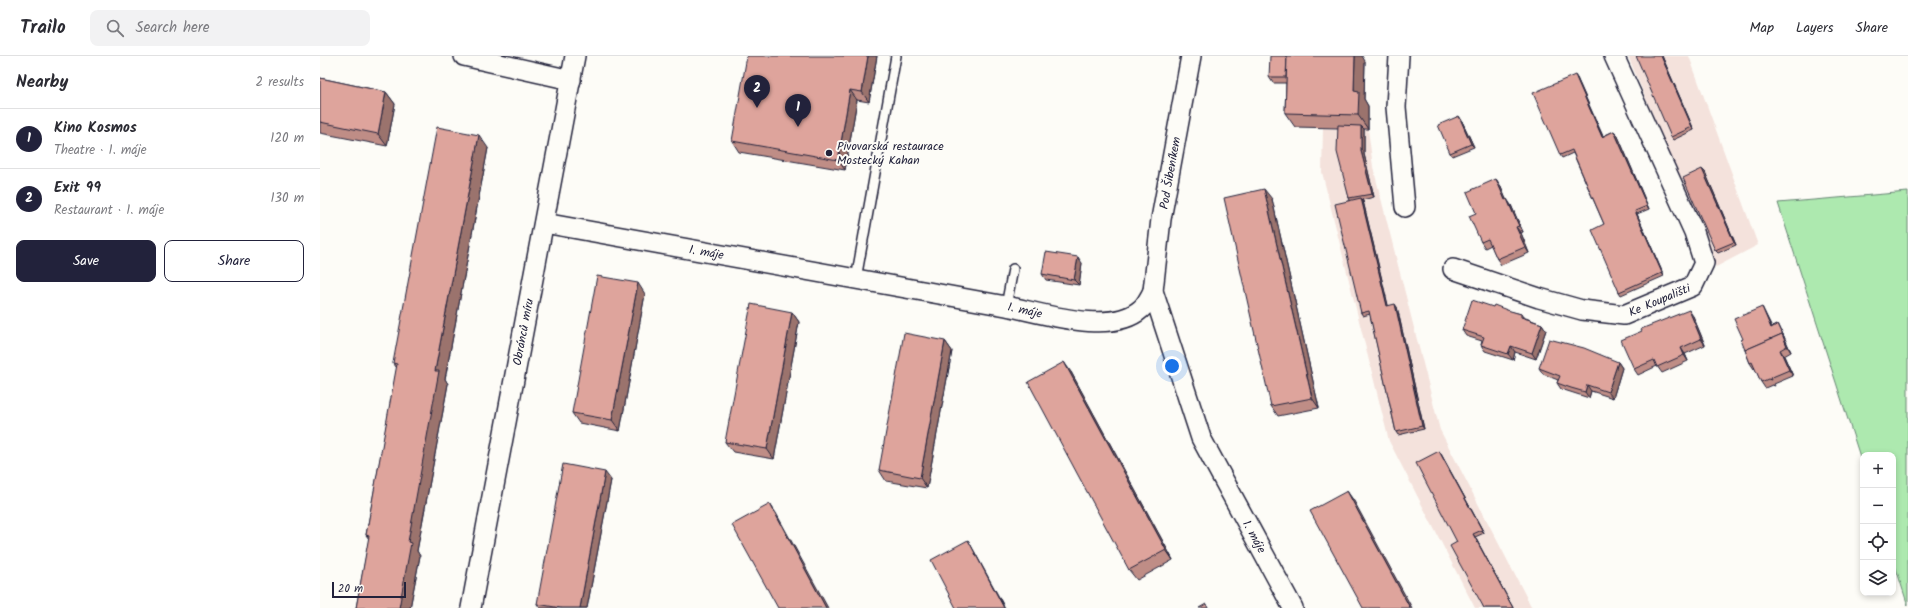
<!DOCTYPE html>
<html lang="en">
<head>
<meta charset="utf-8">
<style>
	body { margin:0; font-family:Kalam,sans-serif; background:#f2f2f3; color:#2b2b33 }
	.controls { position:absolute; right:12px; bottom:12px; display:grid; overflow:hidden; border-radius:8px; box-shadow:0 2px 6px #0003 }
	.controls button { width:36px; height:36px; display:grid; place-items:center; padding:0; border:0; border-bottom:1px solid #e1e1e2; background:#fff; color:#2b2b33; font:20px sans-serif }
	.scale { position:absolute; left:12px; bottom:10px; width:74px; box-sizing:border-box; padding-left:4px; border:2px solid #22223b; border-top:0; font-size:11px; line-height:14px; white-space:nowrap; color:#22223b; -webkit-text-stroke:3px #fdfcf7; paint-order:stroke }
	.you { position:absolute; left:852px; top:310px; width:14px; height:14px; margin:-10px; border:3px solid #fff; border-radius:50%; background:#1a73e8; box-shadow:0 0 0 6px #1a73e833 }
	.badge { display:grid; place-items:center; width:26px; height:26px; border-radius:50%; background:#22223b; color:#fff; font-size:13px; font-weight:700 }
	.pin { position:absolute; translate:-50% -33px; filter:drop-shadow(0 1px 2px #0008) }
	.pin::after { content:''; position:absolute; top:21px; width:14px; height:12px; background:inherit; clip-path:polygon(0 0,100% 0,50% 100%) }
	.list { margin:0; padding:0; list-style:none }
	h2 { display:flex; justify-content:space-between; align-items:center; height:52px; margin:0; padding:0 16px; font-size:17px }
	h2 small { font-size:13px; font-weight:400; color:#7c7c81 }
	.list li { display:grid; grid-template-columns:26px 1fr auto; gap:12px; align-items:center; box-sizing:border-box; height:60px; padding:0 16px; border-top:1px solid #e1e1e2 }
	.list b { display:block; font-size:15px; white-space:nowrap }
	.list p { margin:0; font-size:13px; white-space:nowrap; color:#7c7c81 }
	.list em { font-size:13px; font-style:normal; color:#7c7c81 }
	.actions { display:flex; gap:8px; padding:12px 16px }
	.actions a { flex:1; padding:9px 0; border:1px solid #22223b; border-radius:8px; text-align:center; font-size:14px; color:#22223b }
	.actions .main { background:#22223b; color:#fff }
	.icon { flex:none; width:22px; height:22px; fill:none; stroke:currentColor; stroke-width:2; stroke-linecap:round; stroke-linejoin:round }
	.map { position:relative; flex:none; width:1588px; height:552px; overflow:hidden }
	header { display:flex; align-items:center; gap:24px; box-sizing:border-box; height:56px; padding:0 20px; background:#fff; border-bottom:1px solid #e1e1e2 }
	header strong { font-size:19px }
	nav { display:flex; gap:22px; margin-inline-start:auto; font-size:14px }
	.search { width:280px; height:36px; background:#f2f2f3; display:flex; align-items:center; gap:10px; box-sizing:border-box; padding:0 14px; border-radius:8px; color:#7c7c81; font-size:15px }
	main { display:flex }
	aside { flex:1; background:#fff }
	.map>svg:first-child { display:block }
</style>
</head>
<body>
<header>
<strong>Trailo</strong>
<div class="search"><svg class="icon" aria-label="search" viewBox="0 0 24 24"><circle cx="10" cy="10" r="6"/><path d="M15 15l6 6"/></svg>Search here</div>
<nav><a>Map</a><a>Layers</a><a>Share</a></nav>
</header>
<main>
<aside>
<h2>Nearby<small>2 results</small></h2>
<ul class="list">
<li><span class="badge">1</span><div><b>Kino Kosmos</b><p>Theatre · 1. máje</p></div><em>120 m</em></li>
<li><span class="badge">2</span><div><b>Exit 99</b><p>Restaurant · 1. máje</p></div><em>130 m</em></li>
</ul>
<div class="actions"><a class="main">Save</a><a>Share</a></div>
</aside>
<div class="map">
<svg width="1588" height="552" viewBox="0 0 1588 552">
	<rect width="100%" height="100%" fill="#fdfcf7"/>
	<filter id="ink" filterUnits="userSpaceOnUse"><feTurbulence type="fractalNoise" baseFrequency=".025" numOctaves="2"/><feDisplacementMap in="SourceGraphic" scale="8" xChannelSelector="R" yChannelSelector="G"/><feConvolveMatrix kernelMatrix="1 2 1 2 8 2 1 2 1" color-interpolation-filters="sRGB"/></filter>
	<g filter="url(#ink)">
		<!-- built -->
		<g fill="#f4e2dc">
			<path d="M1308,0H1369L1438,189L1396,211Z"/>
			<path d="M1003,72L1048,73L1053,111L1120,374L1212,552H1155L1069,385L1002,116Z"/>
		</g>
		<!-- green -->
		<path fill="#ade9af" stroke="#688675" d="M1588,136V550L1573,503V399H1543V410L1458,147Z"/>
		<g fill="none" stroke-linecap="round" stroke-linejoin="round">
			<defs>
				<g id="service">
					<path d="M536,223L576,0"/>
					<path d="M686,250L693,213"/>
				</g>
				<g id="minor">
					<path d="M144,0L251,24"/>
					<path id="s1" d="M871,0L841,163L833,235L881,382L973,552"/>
					<path d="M1079,0L1076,51L1085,151"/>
					<path id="s2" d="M224,167L686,250C722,257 791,280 821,253C826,249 830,241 833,235"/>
					<path id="s3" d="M1133,213L1219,242L1262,254L1304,259L1373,230L1384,207L1374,176L1294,0"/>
					<path id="s4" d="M151,552L255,0"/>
				</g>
			</defs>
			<!-- service casing -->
			<use href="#service" stroke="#22223b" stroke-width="12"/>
			<!-- minor casing -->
			<use href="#minor" stroke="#22223b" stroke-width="22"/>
			<!-- service -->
			<use href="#service" stroke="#fdfcf7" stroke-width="9"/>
			<!-- minor -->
			<use href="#minor" stroke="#fdfcf7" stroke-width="19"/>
		</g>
		<!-- wall -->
		<g fill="#bf8d86" stroke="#22223b">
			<path d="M557,0L549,46L537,44L525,114L419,96L412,85Z"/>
			<path d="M1342,0L1374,74L1353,84L1351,81Z"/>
			<path d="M1045,5L1044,43L1048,50V73H1044V98L1054,141L1042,144L1043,145L1068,250L1077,251L1104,373L1078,379L1076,376L1050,258L1043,260L1041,257L1030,144L1029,142L1018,72L975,71L965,57L966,27H953L949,21Z"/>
			<path d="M0,22L66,36L75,48L67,90L0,77Z"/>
			<path d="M1257,22L1283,80L1294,75L1297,78L1329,153L1317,158L1344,220L1301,239L1299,236L1284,168L1253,97L1242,102L1240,99Z"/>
			<path d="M1141,63L1154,91L1132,100L1130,97Z"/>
			<path d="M168,92L125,323L128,328L97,495L100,500L90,552H36L49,483L46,479L77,312L73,307Z"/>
			<path d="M1385,116L1416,189L1398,197L1395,194Z"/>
			<path d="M1176,123L1180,129L1186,144L1191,149L1197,163L1203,176L1201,177L1209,197L1181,209L1177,203L1171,189L1165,192L1161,186L1156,157Z"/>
			<path d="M952,143L999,352L958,360L951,350Z"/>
			<path d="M762,207L759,229L726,224L722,218Z"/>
			<path d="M325,238L300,375L259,367L252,357Z"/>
			<path d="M1173,251L1201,258L1203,261L1222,268L1226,274L1216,303L1195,296L1193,304L1165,295L1161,289L1162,285L1146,280L1142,274Z"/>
			<path d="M1442,251L1452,271L1458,268L1460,272L1471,296L1464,300L1473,320L1454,328L1455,330L1452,329L1445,332L1441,326L1435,312L1434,313L1430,307L1425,294L1423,283Z"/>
			<path d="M472,256L479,266L454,403L413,396L405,386Z"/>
			<path d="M1373,260L1385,289L1365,298L1368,305L1342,317L1337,310L1318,319L1314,313Z"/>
			<path d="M625,285L632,295L607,432L566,425L559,414Z"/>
			<path d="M1298,306L1302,312L1293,342L1271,335L1269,342L1241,333L1237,327L1238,324L1223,318L1219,312Z"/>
			<path d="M751,316L853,504L817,524L809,514Z"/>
			<path d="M1121,398L1164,477L1155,481L1193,552H1164L1137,486Z"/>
			<path d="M291,424L267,552H220L217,548Z"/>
		</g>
		<!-- shaded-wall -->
		<g fill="#9b736d" stroke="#22223b">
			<path d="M548,0H557L549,46L542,36Z"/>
			<path d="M1035,0H1042L1045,5L1044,43L1048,50V73L1038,59L1034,35Z"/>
			<path d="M1341,0H1342L1374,74L1372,71Z"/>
			<path d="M1255,19L1257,22L1284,84L1282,81Z"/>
			<path d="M530,34L537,44L525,114L518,104Z"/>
			<path d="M66,36L75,48L67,90L58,78Z"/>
			<path d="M1139,60L1141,63L1154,91L1151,88Z"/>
			<path d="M1041,70L1044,73V98L1054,141L1052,138L1041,95Z"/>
			<path d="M1294,75L1297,78L1329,153L1327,150Z"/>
			<path d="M159,79L168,92L125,323L128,328L97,495L100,500L90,552H79L88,486L115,315Z"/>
			<path d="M1382,113L1385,116L1416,189L1414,186Z"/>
			<path d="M1176,123L1180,129L1189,150L1185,144Z"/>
			<path d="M944,133L952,143L999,352L992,342Z"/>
			<path d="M1041,142L1043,145L1069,253L1067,250Z"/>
			<path d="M1187,143L1191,149L1203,176L1199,170Z"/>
			<path d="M1315,155L1317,158L1344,220L1342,217Z"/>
			<path d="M1196,171L1201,177L1209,197L1205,191Z"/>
			<path d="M758,201L762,207L759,229L754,224Z"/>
			<path d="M318,227L325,238L300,375L292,364Z"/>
			<path d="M1075,248L1077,251L1104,373L1102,370Z"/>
			<path d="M1442,251L1444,255L1453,275L1451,272Z"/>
			<path d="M1369,254L1373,260L1385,289L1381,283Z"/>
			<path d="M472,256L479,266L454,403L447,393Z"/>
			<path d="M1222,268L1226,274L1216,303L1212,297Z"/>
			<path d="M1458,268L1460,272L1471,296L1467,290Z"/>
			<path d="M625,285L632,295L607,432L600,422Z"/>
			<path d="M1191,290L1195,296L1193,304L1188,298Z"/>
			<path d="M1361,292L1365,298L1368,305L1364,299Z"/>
			<path d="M1460,294L1464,300L1473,320L1469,314Z"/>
			<path d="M744,306L751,316L853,504L846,494Z"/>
			<path d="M1298,306L1302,312L1293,342L1288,336Z"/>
			<path d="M1267,329L1271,335L1269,342L1265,336Z"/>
			<path d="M1119,395L1121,398L1164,477L1162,474Z"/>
			<path d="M285,416L291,424L267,552H260Z"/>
			<path d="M1027,435L1034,445L1092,552H1090Z"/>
			<path d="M450,448L456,457L508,552H506Z"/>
			<path d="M1153,478L1155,481L1193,552Z"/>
			<path d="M648,484L653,493L685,552H684Z"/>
		</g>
		<!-- building -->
		<g fill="#dea49c" stroke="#22223b">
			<path d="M427,0H548L542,36L530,34L518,104L412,85Z"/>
			<path d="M950,0H967L966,21H949Z"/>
			<path d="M967,0H1035L1034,35L1039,36L1038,59L965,57Z"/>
			<path d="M1316,0H1341L1372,71L1351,81Z"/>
			<path d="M1255,19L1282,81L1294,75L1327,150L1315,155L1342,217L1299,236L1272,174L1284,168L1252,94L1240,99L1213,37Z"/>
			<path d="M0,22L66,36L58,78L0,66Z"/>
			<path d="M1139,60L1151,88L1130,97L1118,69Z"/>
			<path d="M1018,69L1041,70V95L1052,138L1029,142L1017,96Z"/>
			<path d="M117,71L159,79L115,315H119L88,486L91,487L79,552H36L49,480L46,479L77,308L73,307Z"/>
			<path d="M1382,113L1414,186L1395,194L1363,122Z"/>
			<path d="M1176,123L1185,144L1187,143L1193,157L1199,170L1196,171L1205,191L1177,203L1168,183L1161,186L1149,160L1156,157L1147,136Z"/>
			<path d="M944,133L992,342L951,350L904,142Z"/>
			<path d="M1041,142L1067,250L1075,248L1102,370L1076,376L1049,255L1041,257L1015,148Z"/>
			<path d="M726,196L758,201L754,224L722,218Z"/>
			<path d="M277,220L318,227L292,364L252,357Z"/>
			<path d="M1152,244L1173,251L1174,249L1187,254L1201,258V261L1222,268L1212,297L1191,290L1188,298L1161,289L1164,281L1142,274Z"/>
			<path d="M431,248L472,256L447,393L405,386Z"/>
			<path d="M1442,251L1451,272L1458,268L1464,281L1462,278L1425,294L1421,284L1423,283L1414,263Z"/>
			<path d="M1369,254L1381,283L1361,292L1364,299L1337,311L1334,304L1314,313L1301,284L1322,275L1321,273Z"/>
			<path d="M584,277L625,285L600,422L559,414Z"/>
			<path d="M1462,278L1467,290L1460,294L1469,314L1450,322L1451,324L1448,323L1441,326L1432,306L1430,307L1425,294Z"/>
			<path d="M1229,283L1264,292L1298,306L1288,336L1267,329L1265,336L1251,332L1237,327L1240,320L1219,312Z"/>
			<path d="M744,306L846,494L809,514L708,326Z"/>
			<path d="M1119,395L1162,474L1153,478L1193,552H1164L1130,490L1137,486L1096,407Z"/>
			<path d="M243,408L285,416L260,552H241L217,548Z"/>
			<path d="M1027,435L1090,552H1043L990,455Z"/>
			<path d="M450,448L506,552H458L412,469Z"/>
			<path d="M648,484L684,552H636L611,504Z"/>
			<path d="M886,548L888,552H879Z"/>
		</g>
	</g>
	<!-- markers -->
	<circle fill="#22223b" stroke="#fdfcf7" stroke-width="1.5" cx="509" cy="97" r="4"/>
	<g text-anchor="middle" stroke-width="4" stroke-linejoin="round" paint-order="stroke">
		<!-- poi labels -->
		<g font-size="12" fill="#22223b" stroke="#fdfcf7" text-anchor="start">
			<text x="517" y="94">Pivovarská restaurace<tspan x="517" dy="14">Mostecký Kahan</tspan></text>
		</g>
		<!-- street labels -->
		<g font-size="12" fill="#22223b" stroke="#fdfcf7">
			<text transform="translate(850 117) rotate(-80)" y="4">Pod Šibeníkem</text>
			<text dy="4" stroke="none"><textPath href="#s2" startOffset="165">1. máje</textPath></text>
			<text dy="4" stroke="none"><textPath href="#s3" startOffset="216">Ke Koupališti</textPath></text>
			<text dy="4" stroke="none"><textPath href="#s2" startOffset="489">1. máje</textPath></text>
			<text dy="4" stroke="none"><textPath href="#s4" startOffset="281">Obránců míru</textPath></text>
			<text dy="4" stroke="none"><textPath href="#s1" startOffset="505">1. máje</textPath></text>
		</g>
	</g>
</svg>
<div class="controls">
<button>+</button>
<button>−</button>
<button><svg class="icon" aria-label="locate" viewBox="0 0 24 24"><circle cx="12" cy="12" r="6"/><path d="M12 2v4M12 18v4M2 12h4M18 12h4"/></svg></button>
<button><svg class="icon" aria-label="layers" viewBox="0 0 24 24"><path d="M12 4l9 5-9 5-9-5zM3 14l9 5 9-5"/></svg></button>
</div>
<div class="scale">20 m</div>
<div class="you"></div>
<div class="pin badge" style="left:478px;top:71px">1</div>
<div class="pin badge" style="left:437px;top:52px">2</div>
</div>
</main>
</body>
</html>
